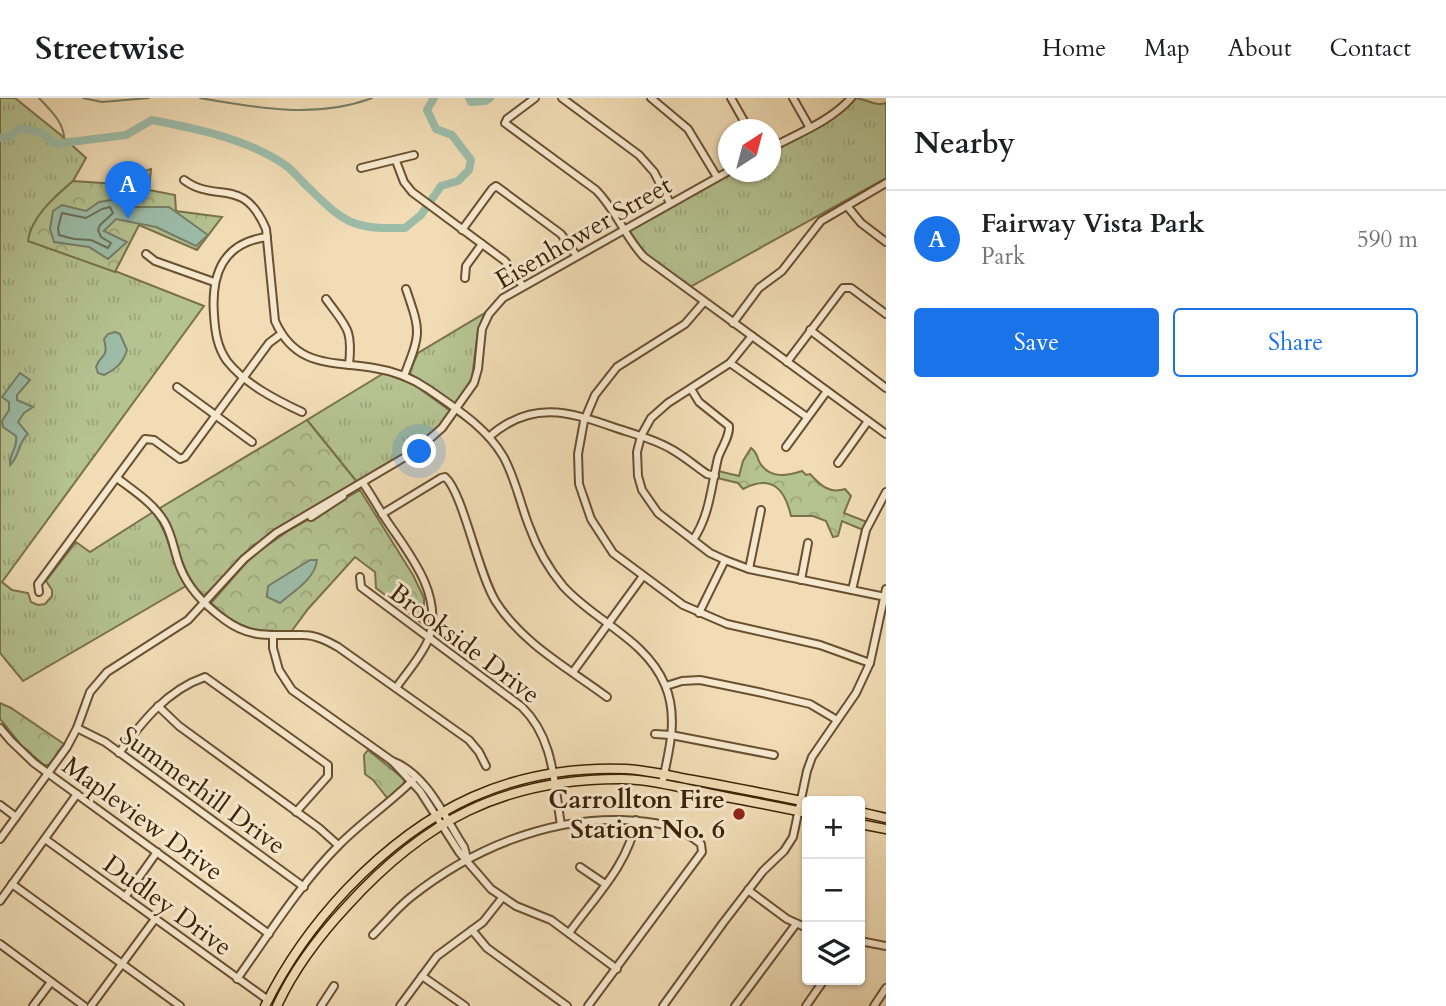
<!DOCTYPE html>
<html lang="en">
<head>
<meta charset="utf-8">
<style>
	body { margin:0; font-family:Cardo,serif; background:#f6f6f6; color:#202124 }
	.controls { position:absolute; right:21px; bottom:21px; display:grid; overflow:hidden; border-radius:7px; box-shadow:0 2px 5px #0004 }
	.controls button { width:63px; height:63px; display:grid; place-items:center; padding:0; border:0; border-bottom:2px solid #e0e0e0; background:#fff; color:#202124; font:35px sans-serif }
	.compass { position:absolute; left:718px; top:21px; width:63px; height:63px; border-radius:50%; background:#fff; box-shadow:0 2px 5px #0004; rotate:36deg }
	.you { position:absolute; left:420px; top:354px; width:24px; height:24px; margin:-18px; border:5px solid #fff; border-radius:50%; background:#1a73e8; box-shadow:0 0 0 10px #1a73e833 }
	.badge { display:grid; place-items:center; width:46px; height:46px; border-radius:50%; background:#1a73e8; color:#fff; font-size:23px; font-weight:700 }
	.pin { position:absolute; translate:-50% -58px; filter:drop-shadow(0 2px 4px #0008) }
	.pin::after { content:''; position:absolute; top:37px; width:24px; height:21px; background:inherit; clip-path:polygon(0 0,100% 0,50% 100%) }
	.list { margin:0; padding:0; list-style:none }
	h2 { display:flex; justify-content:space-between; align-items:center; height:91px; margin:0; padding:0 28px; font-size:30px }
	h2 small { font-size:23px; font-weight:400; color:#757577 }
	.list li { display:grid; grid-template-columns:46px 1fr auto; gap:21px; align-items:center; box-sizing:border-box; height:98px; padding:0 28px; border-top:2px solid #e0e0e0 }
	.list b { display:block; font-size:26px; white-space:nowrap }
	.list p { margin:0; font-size:23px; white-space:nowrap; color:#757577 }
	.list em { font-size:23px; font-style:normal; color:#757577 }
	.actions { display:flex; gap:14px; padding:21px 28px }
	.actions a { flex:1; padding:16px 0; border:2px solid #1a73e8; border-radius:7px; text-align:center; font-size:24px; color:#1a73e8 }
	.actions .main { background:#1a73e8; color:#fff }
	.icon { flex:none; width:38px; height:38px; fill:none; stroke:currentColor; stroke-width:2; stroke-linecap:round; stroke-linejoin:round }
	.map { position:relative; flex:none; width:886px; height:908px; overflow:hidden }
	header { display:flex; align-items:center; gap:42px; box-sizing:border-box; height:98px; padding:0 35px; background:#fff; border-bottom:2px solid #e0e0e0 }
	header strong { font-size:33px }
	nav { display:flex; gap:38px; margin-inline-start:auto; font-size:24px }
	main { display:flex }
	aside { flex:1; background:#fff }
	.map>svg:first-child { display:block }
</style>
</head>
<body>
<header>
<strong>Streetwise</strong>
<nav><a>Home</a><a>Map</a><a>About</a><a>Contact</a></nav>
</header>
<main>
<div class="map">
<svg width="886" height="908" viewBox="0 0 886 908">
	<defs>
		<pattern id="grass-tufts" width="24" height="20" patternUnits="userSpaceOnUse" patternTransform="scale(1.75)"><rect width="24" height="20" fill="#b5c291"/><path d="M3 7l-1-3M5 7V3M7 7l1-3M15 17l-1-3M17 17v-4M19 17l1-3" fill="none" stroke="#9da67b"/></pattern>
		<pattern id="forest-crowns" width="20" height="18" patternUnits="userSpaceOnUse" patternTransform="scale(1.75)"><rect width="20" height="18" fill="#b5c291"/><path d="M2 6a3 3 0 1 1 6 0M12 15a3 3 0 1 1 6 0" fill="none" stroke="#9da67b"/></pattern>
	</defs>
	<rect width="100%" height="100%" fill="#f1dcb5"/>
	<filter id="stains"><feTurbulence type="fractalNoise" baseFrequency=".00286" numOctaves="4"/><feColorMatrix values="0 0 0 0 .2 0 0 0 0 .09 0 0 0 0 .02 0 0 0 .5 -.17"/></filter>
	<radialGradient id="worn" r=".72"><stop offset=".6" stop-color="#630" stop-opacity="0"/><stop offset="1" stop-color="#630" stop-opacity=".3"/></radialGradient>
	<!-- grass -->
	<g fill="url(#grass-tufts)" stroke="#79724a" stroke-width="2">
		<path d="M0,0H15L62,38L86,60L73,83L55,99L97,166L204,208L2,484L12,492L28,495L31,504L38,507L45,506L52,498V492L46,483L76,444L90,454L153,414C172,440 170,464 186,488L23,583L0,555Z"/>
		<path d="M854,0C865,0 875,9 886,5V80L690,189C670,174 635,157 629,131L734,74H771V53L835,17Z"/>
		<path d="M485,215L478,232L472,280L457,305L454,306L409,275L418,255Z"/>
		<path d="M384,275L413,286L449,312L450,316C425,346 390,364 357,384L307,322Z"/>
	</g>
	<!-- forest -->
	<g fill="url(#forest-crowns)" stroke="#79724a" stroke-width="2">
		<path d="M151,71L149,92L175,97L176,113L222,119L197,152L139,127L115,174L28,143C31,118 56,98 73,83L118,86L136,75Z"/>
		<path d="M307,322L357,384L254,447L238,462L206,499L204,498C179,475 178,438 160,410Z"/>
		<path d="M751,350C758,355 756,358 760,365C770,381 787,378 802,373L806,377L810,376C820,387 829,396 845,391L851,398L844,415L867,424L863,432L842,423L838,438L833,439L826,423L813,418H791C785,391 772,376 743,391L738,385L717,380L718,373L739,378L743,363Z"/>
		<path d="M360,392L413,477L424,500V527L376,490L375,474L355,459L308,511L291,534C256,535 237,530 211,505L252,458L288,433Z"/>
		<path d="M0,605L11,610L64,646L49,667H44L21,647L0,621Z"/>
		<path d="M368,652L404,681V686L388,701L373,682L365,676L364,657Z"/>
	</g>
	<!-- water -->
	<g fill="#9cbca8" stroke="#767e66" stroke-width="2">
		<path d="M117,101L135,109H169L208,137L196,148L156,129L116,121L104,133L127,144L108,161L89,149L54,144L50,131L53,113L62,107L86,113L99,104Z"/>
		<path d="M115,234L120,236L127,252C123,265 116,271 104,277L98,275L96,269C101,254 109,262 104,241L108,236Z"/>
		<path d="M20,275L30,282L17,297V302L33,309L24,315L18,324L28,336C18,344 20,358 10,367C9,355 18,351 16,338L3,329L2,323L9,312V304L2,299Z"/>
		<path d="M310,462H317C315,481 294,493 280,505L267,499L268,488Z"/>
	</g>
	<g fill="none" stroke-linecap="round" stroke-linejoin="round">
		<!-- shore -->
		<path stroke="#6c6f56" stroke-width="2" d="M110,109L113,115L100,127L98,132L101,139L111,145L108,150L91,142L74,141L59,137L58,130L62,115L86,120L102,111Z"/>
		<!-- stream -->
		<g stroke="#767e66" stroke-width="2">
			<path d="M39,0C51,13 66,26 64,45"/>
			<path d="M83,0L102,4L149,0"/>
			<path d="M200,0C257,10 317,21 372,0"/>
		</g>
		<!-- river -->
		<g stroke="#9cbca8" stroke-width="8">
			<path d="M469,0L471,4L485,3L490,0"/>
			<path d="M0,40L9,39L20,30L42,35L55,46L126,37L152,22C198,31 249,41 288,69C296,76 303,85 311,92C346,127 356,131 405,130L421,117L441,88L458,83L469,72L471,62L452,37L436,31L427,12L434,0"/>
		</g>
		<defs>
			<g id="minor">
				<path d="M535,0L507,21L505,25L596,92C616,112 625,139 644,159L886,336"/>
				<path d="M562,0L639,57L654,74L670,105"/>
				<path d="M651,0L688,31L717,79"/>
				<path d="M731,0L749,32"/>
				<path d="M793,0L810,30"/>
				<path d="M771,50C797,36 831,23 851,0"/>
				<path d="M396,63L404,84L412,94L505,163L522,187"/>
				<path d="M361,70L414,57"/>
				<path d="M184,82C216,106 243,77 266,131L275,223C296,270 332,263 374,270C394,273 412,280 428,291C455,310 486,329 503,358C515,379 520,405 529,428C537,450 548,470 563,488C594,523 646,541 665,587C678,617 670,650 663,681"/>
				<path d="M847,108L861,125L886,144"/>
				<path d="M462,132L492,91L496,88L561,136L576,157"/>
				<path d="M267,139C222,145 211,177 214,217C215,233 217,249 227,263C245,286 276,302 302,314"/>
				<path d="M146,156L155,163L214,184"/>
				<path d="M465,180L466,168L482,146"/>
				<path d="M326,201C346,229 353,230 349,267"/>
				<path d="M704,204L685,226L617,269L595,297L584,323L578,356L579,386L591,421L613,455L683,507L727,526L820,547L870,565"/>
				<path d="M733,225L759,190L782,173L821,123L886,85"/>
				<path d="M810,232L886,290"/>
				<path d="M752,238L730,265L668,305L651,320L641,338L637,354L638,378L642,392L658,415L710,455L725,462L749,471L886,499"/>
				<path d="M787,264L843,190H851L886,216"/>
				<path d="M730,265L807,319"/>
				<path d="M404,278C421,234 421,235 406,191"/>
				<path d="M177,289L252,344"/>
				<path d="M691,291L699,304L729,328C730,339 721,350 718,360C711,389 710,417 693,442"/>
				<path d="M489,339C531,302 568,313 616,330C634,336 654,341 671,351C684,358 695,368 707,376L715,378"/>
				<path d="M786,349L827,293"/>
				<path d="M838,365L868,323"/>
				<path d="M117,380C134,393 152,404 164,423C173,438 174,454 180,469C188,490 207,509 225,522C252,542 273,536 303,537C316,537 327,543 338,549L469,642L479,654L486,668"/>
				<path d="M363,385C372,398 380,413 389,426C411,458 443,498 429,540C422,558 407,574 396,590"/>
				<path d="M382,416L441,380L445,379C463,394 478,476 496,504C523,546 568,570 607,599"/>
				<path d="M311,419L343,398"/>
				<path d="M749,471L761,412"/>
				<path d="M360,479L361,489L522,609C554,640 554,685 561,727"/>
				<path d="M801,482L808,445"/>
				<path d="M852,492L866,432L886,394"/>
				<path d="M39,494L38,486L145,341L154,342L180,361L185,359L269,245L281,236"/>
				<path d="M699,515L725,462"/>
				<path d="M273,539V550L279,572L292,592L392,663C427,676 445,720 464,749L467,760"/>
				<path d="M573,574L643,478"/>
				<path d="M666,588L682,583L700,582L763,595L810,606L837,622"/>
				<path d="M158,608L179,628L319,730L338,747"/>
				<path d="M0,630L11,643L34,665L269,836"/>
				<path d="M77,630L105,644L304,789"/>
				<path d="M655,636L671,637L774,657"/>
				<path d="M119,655C142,624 167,592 205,579L328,667V678L296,714"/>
				<path d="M392,663L420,693L459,754L491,791L516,808L551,822L617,871"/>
				<path d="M0,707L16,719"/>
				<path d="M0,741L67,649L77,630L90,594L107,574L188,522L244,461L276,435L417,352L442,330L474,285L478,271L482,231L489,216L503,200L729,73"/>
				<path d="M45,741L268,902"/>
				<path d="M580,769L605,786"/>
				<path d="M12,786L180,908"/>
				<path d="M748,792L787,821L807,830"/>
				<path d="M125,799L157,754"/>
				<path d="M0,803L77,696"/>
				<path d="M472,832L487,850L567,908"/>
				<path d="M569,835C594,800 629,766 636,722"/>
				<path d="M373,837C386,824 397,810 411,799C470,752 545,720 622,722C652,723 677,726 701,746L702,754L588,908"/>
				<path d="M860,843L886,848"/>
				<path d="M0,846L84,908"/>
				<path d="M422,878L465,908"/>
				<path d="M237,881C269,836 300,786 340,746C363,723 390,705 413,682"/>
				<path d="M33,908L51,884"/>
				<path d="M91,908L155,821"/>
				<path d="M321,908L334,888"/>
				<path d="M400,908L437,858L483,824L502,800"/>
				<path d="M663,908L723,825L763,773L784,753L793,739L807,673L812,659L856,595L870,565L886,491"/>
				<path d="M735,908L796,826"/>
				<path d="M806,908L824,882"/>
				<path d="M874,908L886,890"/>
			</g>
			<g id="major">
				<path d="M860,714L886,720"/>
				<path d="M860,726L886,731"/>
				<path d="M265,908C286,865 314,826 347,791C425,710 510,667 625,671C646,672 667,677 687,681C727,688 767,696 807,704"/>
				<path d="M277,908C294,871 319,838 347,808C424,723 503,681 620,681C646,681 673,688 698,693C734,701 771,707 807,715"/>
			</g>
		</defs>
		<!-- minor casing -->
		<use href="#minor" stroke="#6a5030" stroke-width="10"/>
		<!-- major casing -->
		<use href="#major" stroke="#3d2203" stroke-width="11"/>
		<!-- minor -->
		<use href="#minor" stroke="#f6e8cf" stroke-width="6"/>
		<!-- major -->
		<use href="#major" stroke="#f1dcb5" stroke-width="8"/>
	</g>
	<!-- markers -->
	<circle fill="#8f2418" stroke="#f6e8cf" stroke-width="2.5" cx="739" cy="716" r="7"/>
	<g text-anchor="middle" stroke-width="6" stroke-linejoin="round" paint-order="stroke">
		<!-- street labels -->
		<g font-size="26" fill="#3d2203" stroke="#f6e8cf">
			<text transform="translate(583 134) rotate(-30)" y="9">Eisenhower Street</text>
			<text transform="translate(465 545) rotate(37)" y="9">Brookside Drive</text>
			<text transform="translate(203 692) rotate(36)" y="9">Summerhill Drive</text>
			<text transform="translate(143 720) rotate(36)" y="9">Mapleview Drive</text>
			<text transform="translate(168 807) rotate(36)" y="9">Dudley Drive</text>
		</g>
		<!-- poi labels -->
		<g font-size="26" font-weight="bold" fill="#3d2203" stroke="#f6e8cf" text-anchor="end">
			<text x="725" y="710">Carrollton Fire<tspan x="725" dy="30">Station No. 6</tspan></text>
		</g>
	</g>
	<rect width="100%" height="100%" filter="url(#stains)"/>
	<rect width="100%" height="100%" fill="url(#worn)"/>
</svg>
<div class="controls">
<button>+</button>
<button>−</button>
<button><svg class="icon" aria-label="layers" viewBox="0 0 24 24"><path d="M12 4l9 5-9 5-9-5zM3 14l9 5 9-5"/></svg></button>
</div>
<svg class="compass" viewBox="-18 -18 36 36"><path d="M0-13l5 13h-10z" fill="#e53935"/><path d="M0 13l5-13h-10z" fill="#757577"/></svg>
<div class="you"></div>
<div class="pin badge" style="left:128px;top:121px">A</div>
</div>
<aside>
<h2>Nearby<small></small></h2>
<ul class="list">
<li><span class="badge">A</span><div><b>Fairway Vista Park</b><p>Park</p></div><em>590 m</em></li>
</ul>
<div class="actions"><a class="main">Save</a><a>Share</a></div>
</aside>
</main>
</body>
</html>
